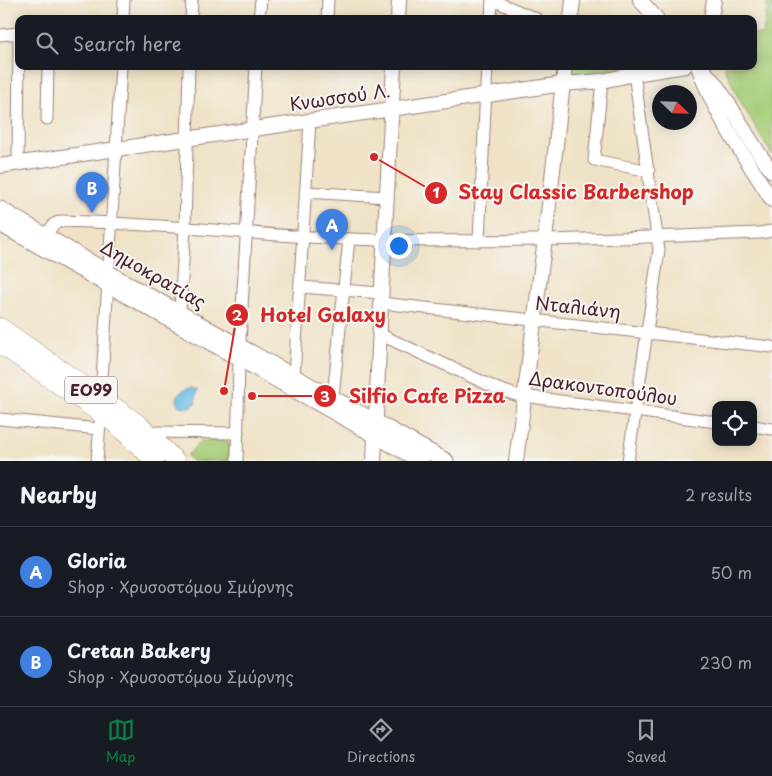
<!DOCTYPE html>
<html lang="en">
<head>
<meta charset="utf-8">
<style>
	body { margin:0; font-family:"Playpen Sans",sans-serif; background:#20242c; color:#f1f3f6 }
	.controls { position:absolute; right:15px; bottom:15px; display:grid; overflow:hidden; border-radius:10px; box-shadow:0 2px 12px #0003 }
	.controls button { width:45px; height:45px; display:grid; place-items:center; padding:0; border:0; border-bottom:1px solid #363941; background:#171b24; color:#f1f3f6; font:25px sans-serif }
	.compass { position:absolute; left:652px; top:85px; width:45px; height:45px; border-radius:50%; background:#171b24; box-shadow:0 2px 12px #0003; rotate:113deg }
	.you { position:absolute; left:398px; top:245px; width:18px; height:18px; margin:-12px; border:4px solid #fff; border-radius:50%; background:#1a73e8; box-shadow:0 0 0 8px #1a73e833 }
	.badge { display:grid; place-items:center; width:32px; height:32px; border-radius:50%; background:#0b8043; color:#fff; font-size:16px; font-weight:700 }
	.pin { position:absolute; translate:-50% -41px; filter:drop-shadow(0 1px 2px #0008) }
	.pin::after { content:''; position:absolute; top:26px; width:18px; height:15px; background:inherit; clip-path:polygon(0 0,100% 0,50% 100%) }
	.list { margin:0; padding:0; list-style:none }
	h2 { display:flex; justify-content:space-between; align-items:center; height:65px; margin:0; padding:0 20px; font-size:21px }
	h2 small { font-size:16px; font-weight:400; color:#9ea1a6 }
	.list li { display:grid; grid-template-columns:32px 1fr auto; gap:15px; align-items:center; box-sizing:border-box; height:90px; padding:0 20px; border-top:1px solid #363941 }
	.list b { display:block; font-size:19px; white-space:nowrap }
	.list p { margin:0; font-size:16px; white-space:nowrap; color:#9ea1a6 }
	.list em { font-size:16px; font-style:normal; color:#9ea1a6 }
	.icon { flex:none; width:28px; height:28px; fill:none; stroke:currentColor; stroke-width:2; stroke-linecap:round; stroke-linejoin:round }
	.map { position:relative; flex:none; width:772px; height:461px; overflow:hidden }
	.search { position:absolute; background:#171b24; box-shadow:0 2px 12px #0003; left:15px; right:15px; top:15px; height:55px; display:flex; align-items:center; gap:12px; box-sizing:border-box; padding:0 18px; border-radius:10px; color:#9ea1a6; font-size:19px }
	.sheet { height:245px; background:#171b24 }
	nav { display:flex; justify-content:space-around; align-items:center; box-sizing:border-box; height:70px; border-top:1px solid #363941; background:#171b24; font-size:14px; color:#9ea1a6 }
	nav a { display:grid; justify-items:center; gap:2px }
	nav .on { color:#0b8043 }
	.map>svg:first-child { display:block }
</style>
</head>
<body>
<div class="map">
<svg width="772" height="461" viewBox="0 0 772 461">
	<rect width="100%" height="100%" fill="#f6f6f2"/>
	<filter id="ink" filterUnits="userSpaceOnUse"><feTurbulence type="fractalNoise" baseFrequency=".02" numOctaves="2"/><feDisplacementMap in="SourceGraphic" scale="10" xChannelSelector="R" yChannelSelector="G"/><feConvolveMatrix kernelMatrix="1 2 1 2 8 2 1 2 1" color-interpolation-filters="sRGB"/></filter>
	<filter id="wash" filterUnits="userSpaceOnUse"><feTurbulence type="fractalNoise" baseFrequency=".0096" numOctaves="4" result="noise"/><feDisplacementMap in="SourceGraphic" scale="20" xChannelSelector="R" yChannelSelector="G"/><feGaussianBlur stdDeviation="1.12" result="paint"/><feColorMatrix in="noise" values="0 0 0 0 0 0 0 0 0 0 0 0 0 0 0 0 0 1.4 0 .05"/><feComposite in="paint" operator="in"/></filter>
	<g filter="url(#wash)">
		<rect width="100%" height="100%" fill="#efe2c6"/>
		<!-- green -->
		<g fill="#a7ce79" stroke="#787652">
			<path d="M768,0H772V155L739,99L724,66H753V34L763,35Z"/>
			<path d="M573,66H625V67L571,76Z"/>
			<path d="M201,441H229L228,461H192L187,456Z"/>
		</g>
		<!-- water -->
		<path fill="#68bae3" stroke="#596c87" d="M191,388L197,390L195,404L190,407L179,406C173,396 182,389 191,388Z"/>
	</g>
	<g filter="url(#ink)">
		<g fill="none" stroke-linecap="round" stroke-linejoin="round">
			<defs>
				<g id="minor">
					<path d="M492,0L537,19"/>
					<path d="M123,19L124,0"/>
					<path d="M191,19L192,0"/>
					<path d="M259,19L261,0"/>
					<path d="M327,19L328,0"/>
					<path d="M491,19L492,0"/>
					<path d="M0,35L19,33"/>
					<path d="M602,81L594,160L649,171"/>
					<path d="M47,119L48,66"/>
					<path d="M18,163L19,33"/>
					<path d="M305,192L387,197"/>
					<path d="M46,235L54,224L61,221C157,223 252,235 348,239C485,244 623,238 760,233L772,231"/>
					<path d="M479,241L487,66"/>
					<path d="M300,287L381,293"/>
					<path d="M381,303L772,347"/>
					<path d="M180,312L185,228L189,66"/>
					<path d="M379,334L498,389L516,395L716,422"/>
					<path d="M294,376L310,121"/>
					<path d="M101,397L121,66"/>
					<path d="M333,397L349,239"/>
					<path d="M0,419L99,429"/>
					<path d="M753,426L772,429"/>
					<path d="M147,432L238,433"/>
					<path d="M97,461L100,423"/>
					<path d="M237,461L239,359L256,66"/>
					<path d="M628,461L659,250L633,66"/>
				</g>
				<g id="tertiary">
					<path d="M640,0L657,19"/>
					<path d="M398,19L399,0"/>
					<path d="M571,19L573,0"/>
					<path d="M711,19L714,0"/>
					<path d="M698,66C714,114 745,157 772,200"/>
					<path d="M702,69C732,99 745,139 772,171"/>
					<path d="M0,166L563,84L602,81L635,74L685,66"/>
					<path d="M374,461L381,303L394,66"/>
					<path d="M516,461L545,239L565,66"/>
				</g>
				<g id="secondary">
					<path d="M0,209L124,282L446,461"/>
					<path d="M0,224L421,461"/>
				</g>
				<g id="primary">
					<path d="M0,327L129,417L141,426L176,461"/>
					<path d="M0,344L114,423L155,461"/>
				</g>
			</defs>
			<!-- minor casing -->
			<use href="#minor" stroke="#9c8078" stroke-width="13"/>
			<!-- tertiary casing -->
			<use href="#tertiary" stroke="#9c8078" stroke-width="16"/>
			<!-- secondary casing -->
			<use href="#secondary" stroke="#9c8078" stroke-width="17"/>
			<!-- primary casing -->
			<use href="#primary" stroke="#9c8078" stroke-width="19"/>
			<!-- minor -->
			<use href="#minor" stroke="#fff" stroke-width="11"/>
			<!-- tertiary -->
			<use href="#tertiary" stroke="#fff" stroke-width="14"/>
			<!-- secondary -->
			<use href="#secondary" stroke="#fff" stroke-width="15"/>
			<!-- primary -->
			<use href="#primary" stroke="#fff" stroke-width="18"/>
		</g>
	</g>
	<g text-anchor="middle" stroke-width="4" stroke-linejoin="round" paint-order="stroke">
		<!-- shield labels -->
		<rect fill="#f6f6f2" stroke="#7e6067" stroke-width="1" x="65" y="376.5" width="52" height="27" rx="4"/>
		<g font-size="16" font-weight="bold" fill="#4a1f2b">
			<text x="91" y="396">ΕΟ99</text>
		</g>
		<!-- street labels -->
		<g font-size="18" fill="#4a1f2b" stroke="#f6f6f2">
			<text transform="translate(340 98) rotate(-8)" y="6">Κνωσσού Λ.</text>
			<text transform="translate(153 275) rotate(30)" y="6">Δημοκρατίας</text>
			<text transform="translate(578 308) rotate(6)" y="6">Νταλιάνη</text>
			<text transform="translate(603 389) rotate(8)" y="6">Δρακοντοπούλου</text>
		</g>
	</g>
	<!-- callouts -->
	<path fill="none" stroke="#d62828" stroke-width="2" d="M374 157L436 193M224 391L237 315M252 396L325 396"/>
	<g fill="#d62828" stroke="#f6f6f2" stroke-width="2">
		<circle cx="374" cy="157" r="5"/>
		<circle cx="224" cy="391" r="5"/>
		<circle cx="252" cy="396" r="5"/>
		<circle cx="436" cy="193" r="12"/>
		<circle cx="237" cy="315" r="12"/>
		<circle cx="325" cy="396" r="12"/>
	</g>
	<g font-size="15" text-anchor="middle" font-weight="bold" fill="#fff">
		<text x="436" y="198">1</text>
		<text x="237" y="321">2</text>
		<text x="325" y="402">3</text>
	</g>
	<g font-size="19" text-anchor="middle" font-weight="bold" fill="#d62828" stroke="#f6f6f2" stroke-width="4" stroke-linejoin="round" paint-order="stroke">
		<text x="576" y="199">Stay Classic Barbershop</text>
		<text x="323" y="322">Hotel Galaxy</text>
		<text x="427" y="403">Silfio Cafe Pizza</text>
	</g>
</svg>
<div class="controls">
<button><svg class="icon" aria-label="locate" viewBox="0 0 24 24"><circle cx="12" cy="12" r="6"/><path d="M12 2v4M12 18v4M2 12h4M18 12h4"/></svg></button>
</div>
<svg class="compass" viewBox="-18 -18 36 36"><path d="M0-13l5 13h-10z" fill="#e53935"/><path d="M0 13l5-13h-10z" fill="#9ea1a6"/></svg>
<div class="you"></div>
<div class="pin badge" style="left:332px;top:250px;background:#3f7fe0">A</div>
<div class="pin badge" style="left:92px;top:213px;background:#3f7fe0">B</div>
<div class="search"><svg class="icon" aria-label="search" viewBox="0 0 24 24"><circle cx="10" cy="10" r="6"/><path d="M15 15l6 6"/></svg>Search here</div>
</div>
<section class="sheet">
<h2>Nearby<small>2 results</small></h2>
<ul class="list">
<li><span class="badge" style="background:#3f7fe0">A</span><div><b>Gloria</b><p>Shop · Χρυσοστόμου Σμύρνης</p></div><em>50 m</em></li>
<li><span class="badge" style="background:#3f7fe0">B</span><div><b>Cretan Bakery</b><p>Shop · Χρυσοστόμου Σμύρνης</p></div><em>230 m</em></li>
</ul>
</section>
<nav>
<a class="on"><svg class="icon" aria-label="map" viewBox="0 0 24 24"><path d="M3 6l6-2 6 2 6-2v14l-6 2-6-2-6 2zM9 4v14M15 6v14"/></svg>Map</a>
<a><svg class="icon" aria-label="directions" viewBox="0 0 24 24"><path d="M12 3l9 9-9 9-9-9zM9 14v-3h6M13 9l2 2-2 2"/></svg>Directions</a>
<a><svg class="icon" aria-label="saved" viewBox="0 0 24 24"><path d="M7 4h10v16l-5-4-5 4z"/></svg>Saved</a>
</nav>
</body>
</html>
